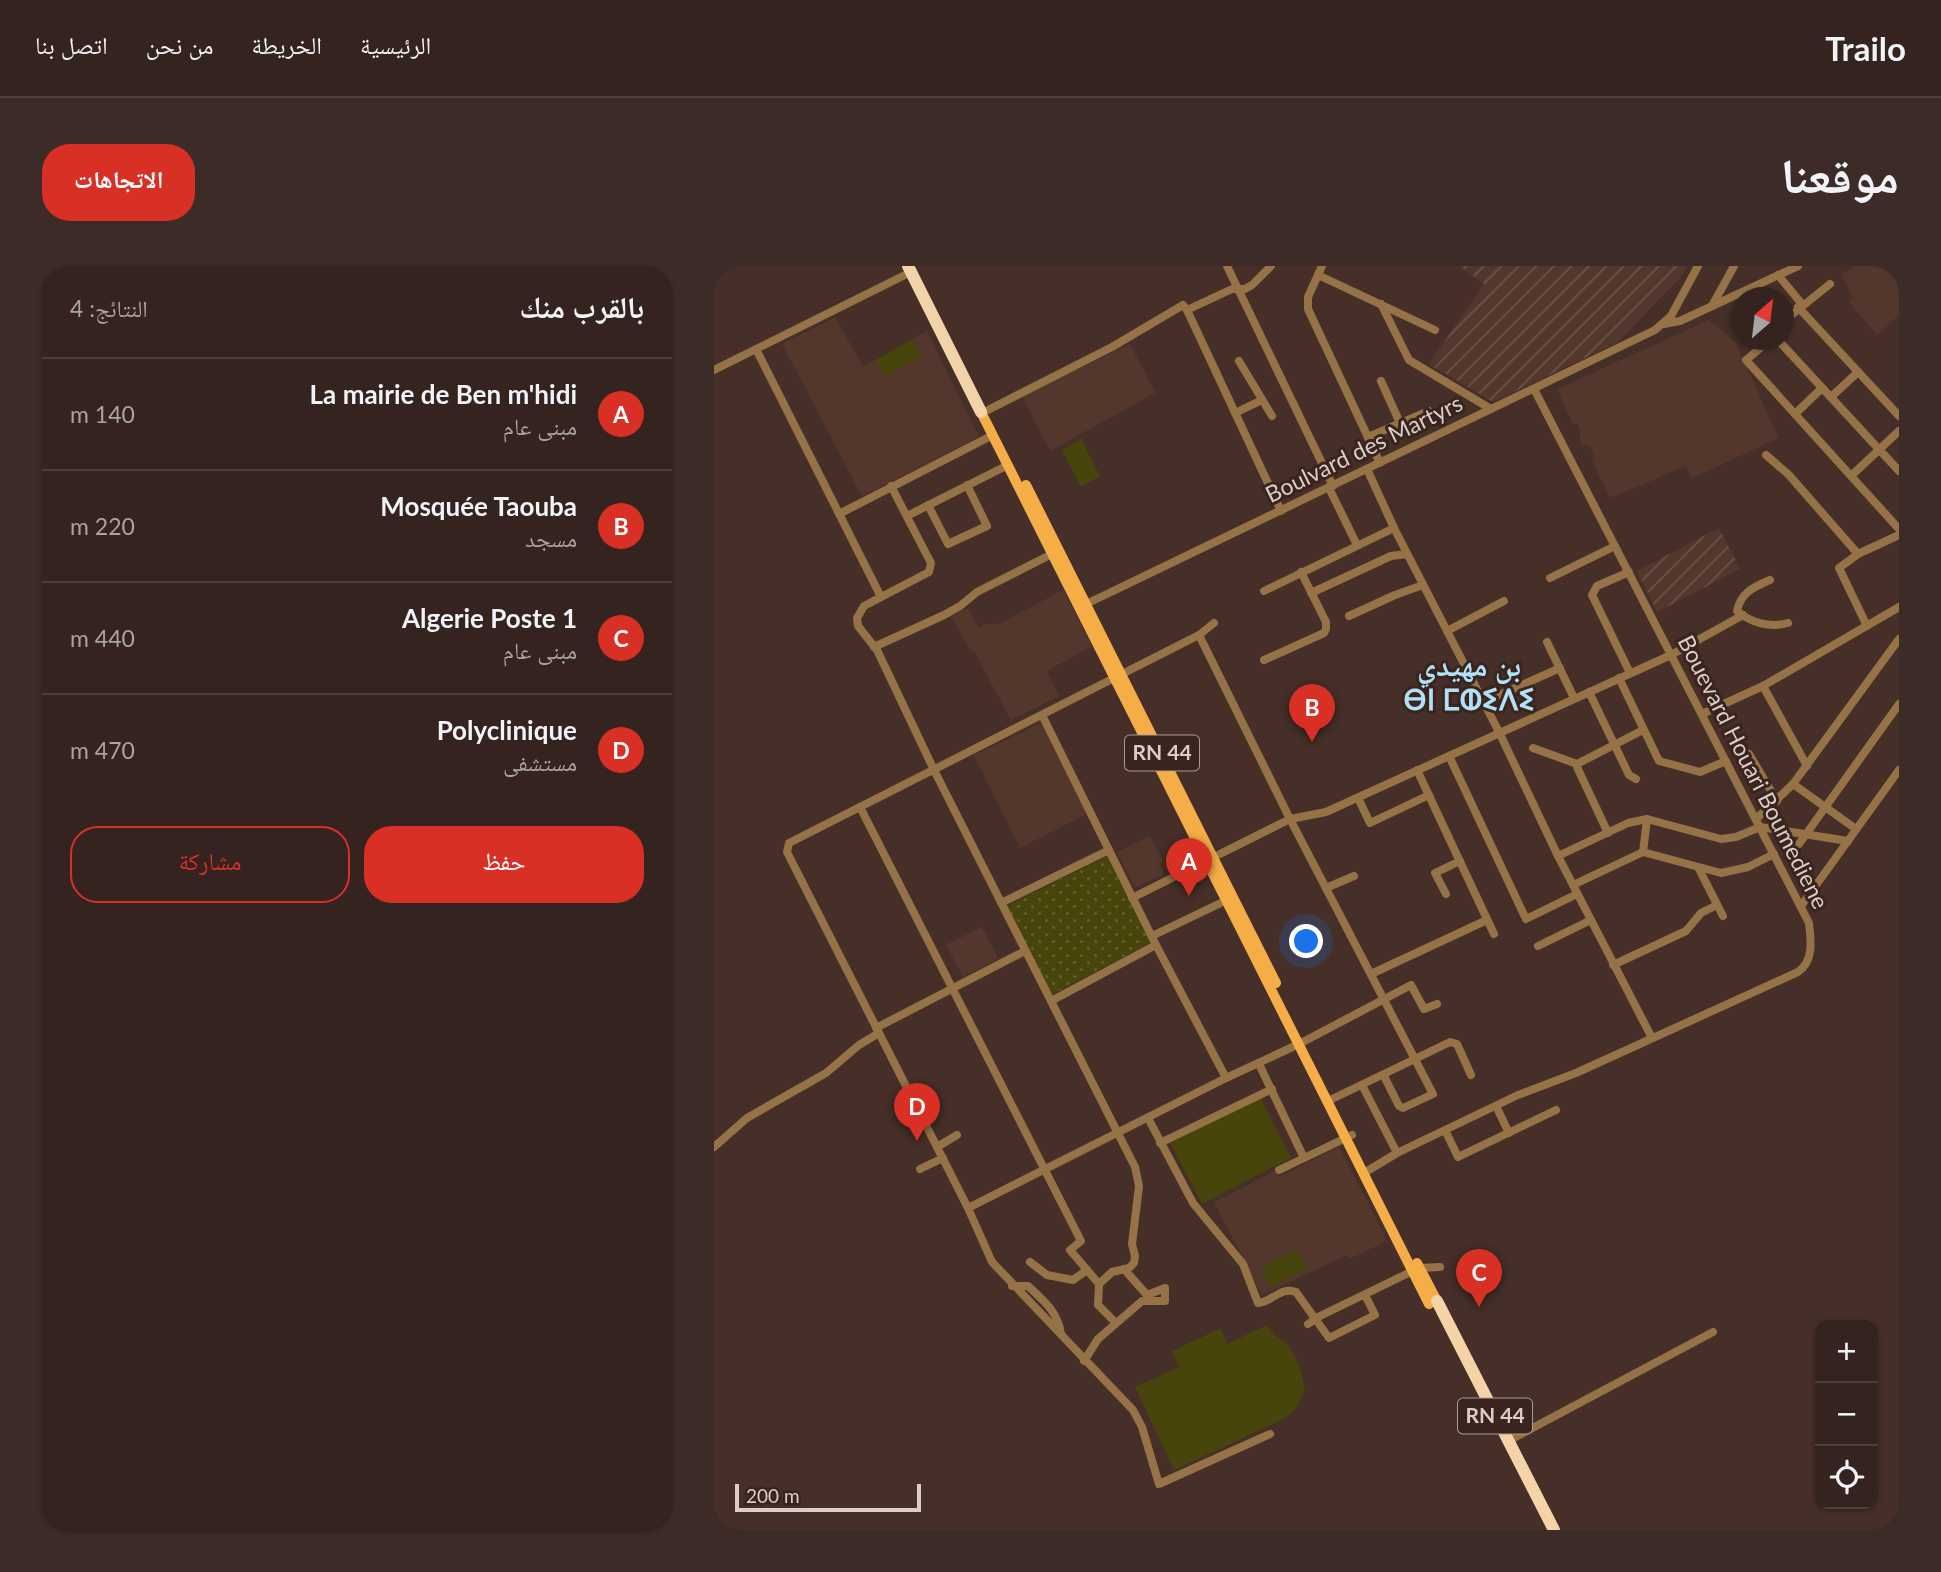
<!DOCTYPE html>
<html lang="ar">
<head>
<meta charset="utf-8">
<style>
	body { margin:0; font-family:Lato,"Noto Naskh Arabic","Noto Sans Tifinagh",sans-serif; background:#3c2b27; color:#f1f3f6; direction:rtl }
	.controls { position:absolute; right:21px; bottom:21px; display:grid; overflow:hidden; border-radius:14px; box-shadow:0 2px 5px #0004 }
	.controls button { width:63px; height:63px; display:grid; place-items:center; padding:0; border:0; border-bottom:2px solid #4e403c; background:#34231e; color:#f1f3f6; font:35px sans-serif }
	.compass { position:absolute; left:1017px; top:21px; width:63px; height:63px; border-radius:50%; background:#34231e; box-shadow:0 2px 5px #0004; rotate:28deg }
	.scale { position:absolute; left:21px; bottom:18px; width:186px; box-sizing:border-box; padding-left:7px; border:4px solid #dccdc9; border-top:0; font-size:19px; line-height:24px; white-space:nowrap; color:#dccdc9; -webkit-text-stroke:5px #3a251e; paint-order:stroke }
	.you { position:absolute; left:593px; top:676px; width:24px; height:24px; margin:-18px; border:5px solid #fff; border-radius:50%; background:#1a73e8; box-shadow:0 0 0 10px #1a73e833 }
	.badge { display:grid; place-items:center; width:46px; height:46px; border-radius:50%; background:#d93025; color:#fff; font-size:23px; font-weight:700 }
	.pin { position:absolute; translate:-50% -58px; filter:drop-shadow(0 2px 4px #0008) }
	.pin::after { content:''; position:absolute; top:37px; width:24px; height:21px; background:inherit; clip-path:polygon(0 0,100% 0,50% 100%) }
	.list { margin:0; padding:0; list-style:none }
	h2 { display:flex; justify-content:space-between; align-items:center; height:91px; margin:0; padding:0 28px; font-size:30px }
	h2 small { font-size:23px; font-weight:400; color:#a9a4a4 }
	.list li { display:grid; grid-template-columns:46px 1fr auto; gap:21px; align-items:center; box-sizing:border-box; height:112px; padding:0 28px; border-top:2px solid #4e403c }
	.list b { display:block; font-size:26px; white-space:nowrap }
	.list p { margin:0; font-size:23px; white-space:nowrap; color:#a9a4a4 }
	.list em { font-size:23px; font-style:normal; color:#a9a4a4 }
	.actions { display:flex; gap:14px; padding:21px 28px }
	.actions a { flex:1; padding:16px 0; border:2px solid #d93025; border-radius:28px; text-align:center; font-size:24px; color:#d93025 }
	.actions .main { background:#d93025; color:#fff }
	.icon { flex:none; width:38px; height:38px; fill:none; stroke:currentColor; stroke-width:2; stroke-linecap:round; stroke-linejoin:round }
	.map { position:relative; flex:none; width:1185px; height:1264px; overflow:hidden; direction:ltr; border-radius:28px }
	header { display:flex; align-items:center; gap:42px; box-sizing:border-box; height:98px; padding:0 35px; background:#34231e; border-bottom:2px solid #4e403c }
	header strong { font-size:33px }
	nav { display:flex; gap:38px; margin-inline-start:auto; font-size:24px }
	.intro { display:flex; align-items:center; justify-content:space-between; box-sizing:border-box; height:168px; padding:0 42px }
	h1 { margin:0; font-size:49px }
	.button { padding:18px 32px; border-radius:28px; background:#d93025; color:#fff; font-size:24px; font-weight:700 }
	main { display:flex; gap:42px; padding:0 42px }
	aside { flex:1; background:#34231e; border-radius:28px; box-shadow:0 2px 5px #0004 }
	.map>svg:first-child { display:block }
</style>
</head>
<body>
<header>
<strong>Trailo</strong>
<nav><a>الرئيسية</a><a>الخريطة</a><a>من نحن</a><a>اتصل بنا</a></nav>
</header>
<div class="intro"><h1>موقعنا</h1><a class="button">الاتجاهات</a></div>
<main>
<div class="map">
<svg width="1185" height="1264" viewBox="0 0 1185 1264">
	<defs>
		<pattern id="industrial-furrows" width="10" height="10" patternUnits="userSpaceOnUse" patternTransform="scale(1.75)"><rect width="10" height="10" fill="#53372d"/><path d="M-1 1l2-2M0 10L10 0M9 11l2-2" fill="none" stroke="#6b534a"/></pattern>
		<pattern id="park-dots" width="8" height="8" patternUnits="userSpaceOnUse" patternTransform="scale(1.75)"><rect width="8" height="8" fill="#47440c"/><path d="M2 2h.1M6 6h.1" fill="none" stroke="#615e2e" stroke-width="1.8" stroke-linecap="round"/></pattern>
	</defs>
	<rect width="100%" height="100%" fill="#452f28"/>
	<!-- built -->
	<g fill="#53372d">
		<path d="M1138,0H1185V49L1163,69L1135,36L1139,31L1127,8L1137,3Z"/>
		<path d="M121,51L149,101L213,65L264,168L263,172L148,230L68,78Z"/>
		<path d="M995,54L1021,76L1065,172L978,212L972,200L896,232L878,194L880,189L876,180L868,179L865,171L867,167L864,158H859L843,123Z"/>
		<path d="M416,78L441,127L336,185L308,130Z"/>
		<path d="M349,324L378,380L333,405L345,430L297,454L260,385L257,386L237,350L254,342L265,362L272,358H285Z"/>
		<path d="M327,457L373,548L306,582L260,489Z"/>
		<path d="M436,570L449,596L445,598L450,608L421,622L403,586Z"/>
		<path d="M268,661L284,693L249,711L232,679Z"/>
		<path d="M625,880L673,975L635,993L633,989L548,1029L500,936L561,905L565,911Z"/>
	</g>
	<!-- industrial -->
	<g fill="url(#industrial-furrows)">
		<path d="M745,0H973L966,12L902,77L779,136L715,98L770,18Z"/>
		<path d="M1005,262L1026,303L943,346L923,305Z"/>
	</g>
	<!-- park -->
	<path fill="url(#park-dots)" d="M395,589L438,676L337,729L293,640Z"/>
	<!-- pitch -->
	<g fill="#47440c">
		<path d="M198,73L208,90L171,111L162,94Z"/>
		<path d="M367,173L386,210L367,221L348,184Z"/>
		<path d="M546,831L577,892L488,938L456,877Z"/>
		<path d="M584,983L593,1003L556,1021L547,1001Z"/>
		<path d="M553,1059C560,1071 565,1071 574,1080C584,1090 588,1110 591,1124L581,1144L572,1152L460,1204L421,1121L465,1101L458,1085L507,1062L513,1078Z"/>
	</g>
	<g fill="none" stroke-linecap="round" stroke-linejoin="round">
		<!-- minor -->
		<g stroke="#957346" stroke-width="8">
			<path d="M513,0L619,220"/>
			<path d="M608,0L594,31V43L666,197"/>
			<path d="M604,9L721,64"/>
			<path d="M1064,9L1088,38"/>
			<path d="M667,38L695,94L777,143"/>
			<path d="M998,40L1020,0"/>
			<path d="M1084,41L1185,150"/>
			<path d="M473,44L567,245"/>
			<path d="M1070,55L1116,18"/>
			<path d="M950,58L966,55L1084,0"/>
			<path d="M1056,74L1032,94L1185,263"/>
			<path d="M1064,74L1185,205"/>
			<path d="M42,83L167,331"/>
			<path d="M525,95L558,150"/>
			<path d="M0,104L197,6"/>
			<path d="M667,115L686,157"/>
			<path d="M1117,131L1144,106"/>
			<path d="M274,144L398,81L469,39L473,44L518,23H531L538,19L557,0"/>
			<path d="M521,147L548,134"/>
			<path d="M1081,148L1108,122"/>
			<path d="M654,171L715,145"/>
			<path d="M1052,189L1075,209L1144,288"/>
			<path d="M653,203L680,262L785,466L844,590L938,772"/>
			<path d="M1137,210L1185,165"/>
			<path d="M177,220L217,297L215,306L150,340L143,352L144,360L163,384L220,504L421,901L425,920L418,978L421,990L420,997L415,1002L398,1006L385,1018L384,1039L402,1057"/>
			<path d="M615,222L643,279"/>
			<path d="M214,239L234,278L273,260L253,219"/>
			<path d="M125,248L279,169"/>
			<path d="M193,250L294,199"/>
			<path d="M915,306L883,320L878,329L916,407"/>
			<path d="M836,312L901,280"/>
			<path d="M1056,314C1040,321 1027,326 1023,345C1037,357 1056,362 1074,357"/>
			<path d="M550,325L680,262"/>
			<path d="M597,327L677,290L693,288"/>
			<path d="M368,340L941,64L957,50L984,0"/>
			<path d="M635,350L681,329L709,319"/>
			<path d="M500,357L485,369L75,577L73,586L76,592L254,942L512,812L585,778L697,719L710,743L723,738"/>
			<path d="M1153,360L1125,302L1144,288L1185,269"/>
			<path d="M733,365L790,335"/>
			<path d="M485,369L576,553L719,828L689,842L685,840L670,810"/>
			<path d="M833,376L860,432"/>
			<path d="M160,381L230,349L246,340L263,326L338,288"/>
			<path d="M550,394L610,367L612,363V356L587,306"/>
			<path d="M905,412L945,495L986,506L1012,495"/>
			<path d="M1049,420L1093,500"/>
			<path d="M875,426L915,509L922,513"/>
			<path d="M770,436L846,402"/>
			<path d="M988,448L1049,420L1185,341"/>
			<path d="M328,449L442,679L512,812"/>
			<path d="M819,482L863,498"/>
			<path d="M1035,488L1063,535"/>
			<path d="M735,490L812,653L863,628"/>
			<path d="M703,504L780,668"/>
			<path d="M1079,518L1142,563"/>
			<path d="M644,532L656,557L715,529"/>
			<path d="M146,541L367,975L356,984L385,1018"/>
			<path d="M1042,553L1079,518L1185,373"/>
			<path d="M894,567L863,501V498L929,464"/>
			<path d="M1085,578L1185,438"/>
			<path d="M929,586L933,553"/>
			<path d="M844,590L914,557L933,553L1007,573L1022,571L1046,561L1134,575"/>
			<path d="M985,603L1009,650"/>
			<path d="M859,619L929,586L1007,607L1034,601L1060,588"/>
			<path d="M612,622L640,610"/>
			<path d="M732,628L721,607L746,595"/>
			<path d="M418,632L576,553L612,546L957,389L1029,349"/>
			<path d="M287,637L395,584"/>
			<path d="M1087,640L1185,504"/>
			<path d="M438,670L513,634"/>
			<path d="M824,680L877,654"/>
			<path d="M899,699L972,665L987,647L1003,639"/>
			<path d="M657,708L773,654"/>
			<path d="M337,735L442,679"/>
			<path d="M162,762L311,685"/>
			<path d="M545,798L590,892"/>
			<path d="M648,819L683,887"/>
			<path d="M614,835L736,776L743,778L757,809"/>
			<path d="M782,840L795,867"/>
			<path d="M434,852L479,937L529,998L544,1037C558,1036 567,1020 582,1026L615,1072L661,1049L651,1029"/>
			<path d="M731,864L744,891L842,844"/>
			<path d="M446,877L558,823"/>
			<path d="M0,881L33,852L112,807L145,779L165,767"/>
			<path d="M223,881L243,869"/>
			<path d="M206,903L229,892"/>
			<path d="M565,904L638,869"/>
			<path d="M650,907L683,887L804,829L862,807L1084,706C1100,695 1097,674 1095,657L820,123"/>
			<path d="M254,942L278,996L419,1144L428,1161L445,1218L556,1168"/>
			<path d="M316,996L333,1009L359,1014L373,1004"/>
			<path d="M298,1020H314C330,1035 344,1046 347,1068"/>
			<path d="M594,1058L606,1050L705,1002L726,1001"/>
			<path d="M370,1095L384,1073L428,1035H451V1022L433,1029L410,1003"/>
			<path d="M794,1175L999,1066"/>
		</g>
		<!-- major -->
		<g stroke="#f5ae47" stroke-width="10">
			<path d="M267,146L715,1038"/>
			<path d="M312,219L562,717"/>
			<path d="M703,997L723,1035"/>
		</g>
		<!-- highway -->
		<g stroke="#f4d3a8" stroke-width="12">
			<path d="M194,0L267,146"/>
			<path d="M723,1035L840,1264"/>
		</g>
	</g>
	<g text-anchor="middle" stroke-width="6" stroke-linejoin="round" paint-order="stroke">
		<!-- shield labels -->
		<g fill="#3a251e" stroke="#ab9b96" stroke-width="2">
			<rect x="411" y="469.5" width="74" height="35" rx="5"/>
			<rect x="744" y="1132.5" width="74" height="35" rx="5"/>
		</g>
		<g font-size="21" font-weight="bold" fill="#dccdc9">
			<text x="448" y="494">RN 44</text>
			<text x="781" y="1157">RN 44</text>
		</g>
		<!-- street labels -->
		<g font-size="23" fill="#dccdc9" stroke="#3a251e">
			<text transform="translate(650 183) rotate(-26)" y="8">Boulvard des Martyrs</text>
			<text transform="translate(1039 506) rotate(63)" y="8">Bouevard Houari Boumediene</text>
		</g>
		<!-- district labels -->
		<g font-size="30" font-weight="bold" fill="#b0e1f9" stroke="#3a251e">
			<text x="755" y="410">بن مهيدي<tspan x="755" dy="34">ⴱⵏ ⵎⵀⵉⴷⵉ</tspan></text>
		</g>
	</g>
</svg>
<div class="controls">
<button>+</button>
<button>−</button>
<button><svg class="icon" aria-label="locate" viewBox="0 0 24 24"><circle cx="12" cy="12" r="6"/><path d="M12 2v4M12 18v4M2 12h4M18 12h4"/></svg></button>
</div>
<svg class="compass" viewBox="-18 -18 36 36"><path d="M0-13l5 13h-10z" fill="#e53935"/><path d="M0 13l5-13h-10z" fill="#a9a4a4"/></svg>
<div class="scale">200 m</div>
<div class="you"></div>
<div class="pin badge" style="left:475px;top:630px">A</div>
<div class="pin badge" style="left:598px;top:476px">B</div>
<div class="pin badge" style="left:765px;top:1041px">C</div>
<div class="pin badge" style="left:203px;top:875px">D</div>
</div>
<aside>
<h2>بالقرب منك<small>النتائج: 4</small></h2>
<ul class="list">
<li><span class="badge">A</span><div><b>La mairie de Ben m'hidi</b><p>مبنى عام</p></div><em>140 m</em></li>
<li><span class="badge">B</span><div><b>Mosquée Taouba</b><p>مسجد</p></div><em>220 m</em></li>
<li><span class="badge">C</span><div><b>Algerie Poste 1</b><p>مبنى عام</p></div><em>440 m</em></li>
<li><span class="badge">D</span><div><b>Polyclinique</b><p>مستشفى</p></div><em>470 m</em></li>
</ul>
<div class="actions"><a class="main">حفظ</a><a>مشاركة</a></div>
</aside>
</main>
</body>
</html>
